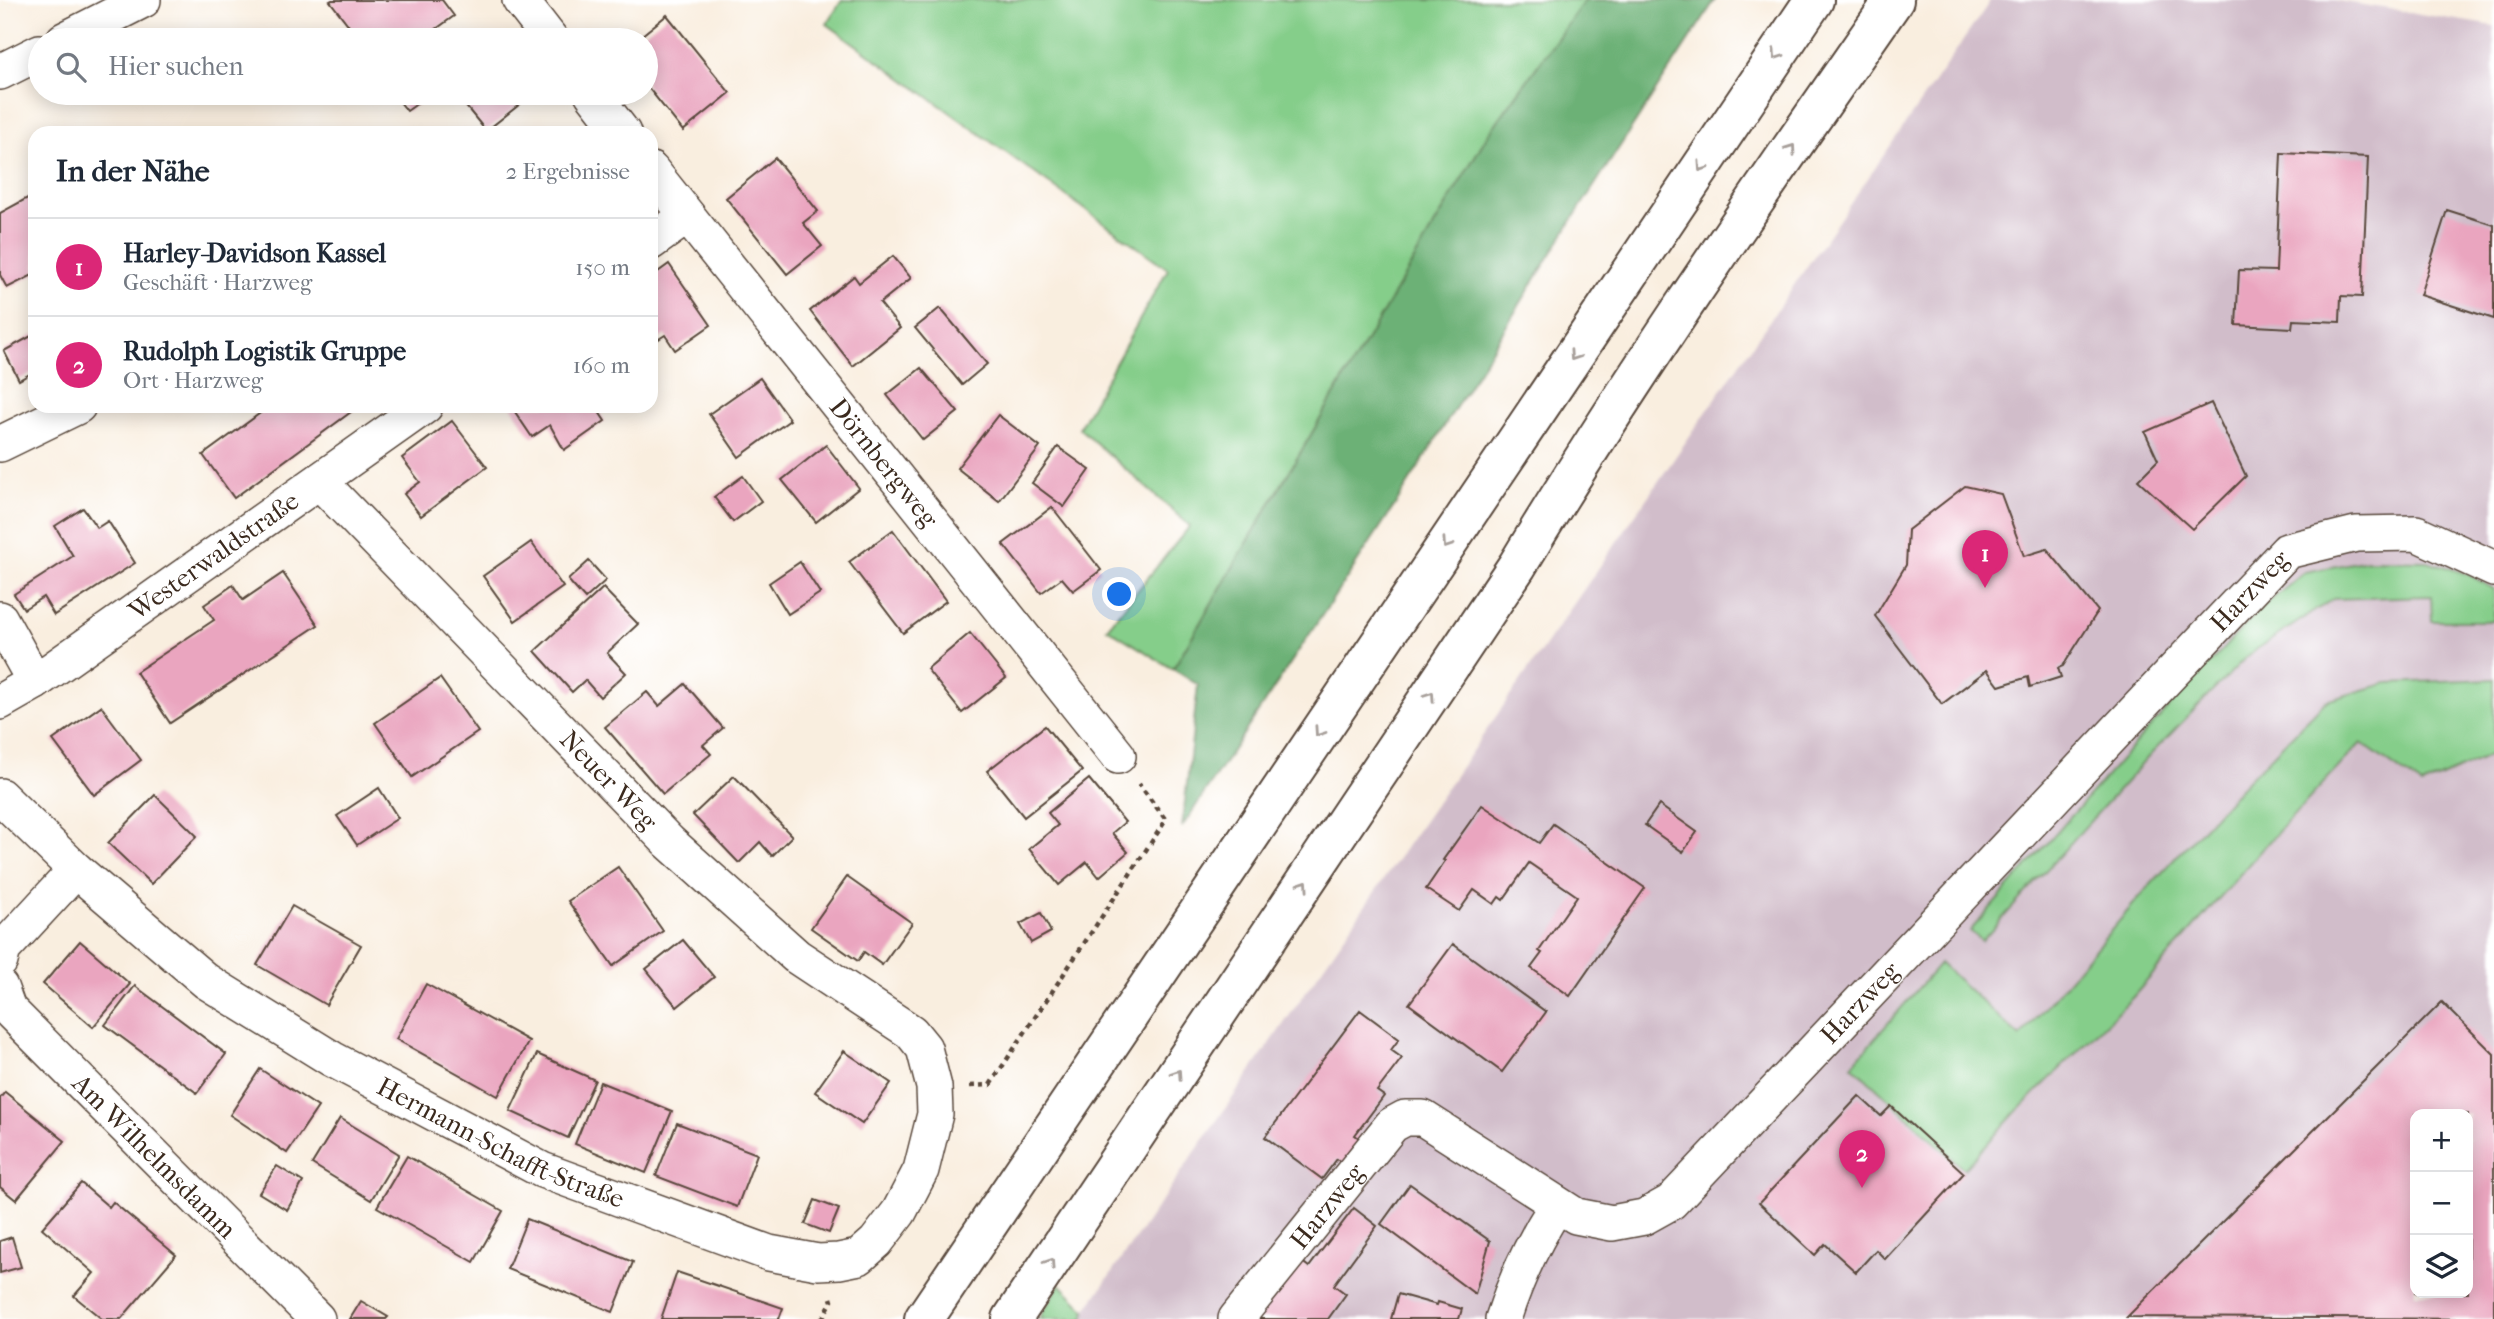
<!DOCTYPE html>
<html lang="de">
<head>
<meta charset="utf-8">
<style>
	body { margin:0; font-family:"IM FELL French Canon",serif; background:#f2f2f3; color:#1f2937 }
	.controls { position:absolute; right:21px; bottom:21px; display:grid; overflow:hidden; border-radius:14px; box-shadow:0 4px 18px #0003 }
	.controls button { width:63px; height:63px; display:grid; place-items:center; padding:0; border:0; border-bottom:2px solid #e0e1e3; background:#fff; color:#1f2937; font:35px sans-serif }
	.you { position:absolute; left:1120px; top:595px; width:24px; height:24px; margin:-18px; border:5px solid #fff; border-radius:50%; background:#1a73e8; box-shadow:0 0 0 10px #1a73e833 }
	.badge { display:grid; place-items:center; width:46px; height:46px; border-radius:50%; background:#db2777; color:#fff; font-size:23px; font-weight:700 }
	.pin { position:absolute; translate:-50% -58px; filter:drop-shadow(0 2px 4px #0008) }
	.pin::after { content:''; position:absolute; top:37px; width:24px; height:21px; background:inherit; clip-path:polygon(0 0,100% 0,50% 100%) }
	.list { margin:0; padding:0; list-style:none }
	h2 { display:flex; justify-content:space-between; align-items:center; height:91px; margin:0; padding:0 28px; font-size:30px }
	h2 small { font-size:23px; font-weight:400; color:#747a83 }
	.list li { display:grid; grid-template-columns:46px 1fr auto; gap:21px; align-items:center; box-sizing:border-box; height:98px; padding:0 28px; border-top:2px solid #e0e1e3 }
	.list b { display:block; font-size:26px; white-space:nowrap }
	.list p { margin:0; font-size:23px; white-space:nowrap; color:#747a83 }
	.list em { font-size:23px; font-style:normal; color:#747a83 }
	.icon { flex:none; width:38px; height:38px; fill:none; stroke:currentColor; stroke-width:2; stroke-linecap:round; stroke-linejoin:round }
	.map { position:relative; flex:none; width:2494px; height:1319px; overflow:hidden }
	.search { position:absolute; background:#fff; box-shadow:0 4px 18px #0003; left:28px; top:28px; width:630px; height:77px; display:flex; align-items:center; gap:18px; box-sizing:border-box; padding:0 24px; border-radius:38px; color:#747a83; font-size:26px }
	.panel { position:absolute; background:#fff; box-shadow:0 4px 18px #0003; left:28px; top:126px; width:630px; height:287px; border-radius:21px }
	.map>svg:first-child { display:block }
</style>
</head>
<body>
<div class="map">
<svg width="2494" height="1319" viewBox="0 0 2494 1319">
	<rect width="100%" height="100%" fill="#fff"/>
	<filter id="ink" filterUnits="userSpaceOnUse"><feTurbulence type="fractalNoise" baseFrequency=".0143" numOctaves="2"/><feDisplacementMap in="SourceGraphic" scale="14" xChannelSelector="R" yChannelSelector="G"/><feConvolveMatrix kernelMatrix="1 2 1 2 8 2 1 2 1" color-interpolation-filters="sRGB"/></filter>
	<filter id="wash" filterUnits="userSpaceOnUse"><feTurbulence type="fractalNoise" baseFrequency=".00686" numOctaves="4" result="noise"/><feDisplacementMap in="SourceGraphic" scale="28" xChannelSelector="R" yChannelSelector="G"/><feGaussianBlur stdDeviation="1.57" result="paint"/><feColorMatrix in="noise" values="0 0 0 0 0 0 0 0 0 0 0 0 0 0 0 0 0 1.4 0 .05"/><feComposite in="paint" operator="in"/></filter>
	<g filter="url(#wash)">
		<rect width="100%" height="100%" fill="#f9eedf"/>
		<!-- industrial -->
		<path fill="#d1bdca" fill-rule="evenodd" d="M1991,0H2333L2494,26V1319H1084L1086,1310ZM2415,1114H2468V1293H2415Z"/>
		<!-- green -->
		<g fill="#85ce8a" stroke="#607c54" stroke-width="2">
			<path d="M842,0H1585L1487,136L1173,669L1107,628L1190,526L1079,428L1168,269L827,24Z"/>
			<path d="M2368,560L2428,561L2467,574L2494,589V621H2432L2431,596L2333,599L2248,655L2151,754L1982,941L1970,931L2142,736L2260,609L2305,572Z"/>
			<path d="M2494,679V753L2422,786L2361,743L2262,849L2133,997L2017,1111L1964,1169L1852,1065L1940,963L2020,1037L2143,893L2243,785L2326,701L2387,683Z"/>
			<path d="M1060,1284L1086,1310L1084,1319H1039Z"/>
		</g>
		<!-- forest -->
		<path fill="#6cb176" stroke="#546e4a" stroke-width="2" d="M1585,0H1715L1574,217L1399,499L1182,827L1198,685L1173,669L1487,136Z"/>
		<g id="blocks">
			<!-- building -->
			<g fill="#eaa5bf" fill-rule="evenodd">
				<path d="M332,0H442L454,16L421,40H360L330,1Z"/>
				<path d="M667,15L730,93L683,131L646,85V40H636Z"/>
				<path d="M393,93H432L407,111Z"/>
				<path d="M455,93H534L486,131Z"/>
				<path d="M2281,153L2368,157L2362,297L2341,296L2340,322L2293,320L2292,328L2236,325L2239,270L2276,271Z"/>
				<path d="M775,158L818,211L803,223L822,246L787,274L726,198Z"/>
				<path d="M35,194V274L7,288L0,275V213Z"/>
				<path d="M2447,210L2494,225V319L2420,295Z"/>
				<path d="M893,256L911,278L880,303L900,328L853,366L810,311L854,276L859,283Z"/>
				<path d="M669,264L711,325L675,350L665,335L651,344V277Z"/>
				<path d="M940,308L987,364L962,385L915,328Z"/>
				<path d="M35,334V371L19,380L4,351Z"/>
				<path d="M921,368L958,412L923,440L887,395Z"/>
				<path d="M760,378L790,420L739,457L709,414Z"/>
				<path d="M2211,403L2246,476L2192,529L2138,480L2158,460L2145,432Z"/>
				<path d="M270,406H353L355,409L234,498L203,455Z"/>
				<path d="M511,406H595L605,421L564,450L550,425L532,437Z"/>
				<path d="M998,415L1040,447L999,501L957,468Z"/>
				<path d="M452,421L487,467L421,516L404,494L420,482L402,458Z"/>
				<path d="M826,445L859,488L816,522L782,480Z"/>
				<path d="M1058,447L1090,470L1064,507L1032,483Z"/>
				<path d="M743,476L761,501L733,522L714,497Z"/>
				<path d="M1965,486L2001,494L2024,556L2047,549L2098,611L2063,666L2058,668L2061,677L2030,687L2028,677L1999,686L1987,670L1942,704L1875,616L1906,565L1908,530Z"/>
				<path d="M1052,507L1101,570L1073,591L1062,578L1041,593L1003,544Z"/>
				<path d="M83,508L97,528L108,521L135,563L54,615L43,597L24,609L14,594L73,556L55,526Z"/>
				<path d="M893,530L946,601L903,633L849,562Z"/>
				<path d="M531,542L563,587L515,621L483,576Z"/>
				<path d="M589,561L606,580L585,599L568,580Z"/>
				<path d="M800,562L820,593L788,614L769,583Z"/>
				<path d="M283,573L318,625L170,723L136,672L214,620L204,605L233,585L243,600Z"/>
				<path d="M603,588L638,624L607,653L626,673L600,697L585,680L572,692L535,651Z"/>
				<path d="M970,633L1006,678L962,713L927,669Z"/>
				<path d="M440,678L478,732L412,777L375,723Z"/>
				<path d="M685,684L723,728L703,745L711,754L663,794L605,727L647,692L659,706Z"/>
				<path d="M101,706L141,760L94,795L53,740Z"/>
				<path d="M1045,726L1082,771L1024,817L987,771Z"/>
				<path d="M734,776L792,836L772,856L760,842L739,863L693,815Z"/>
				<path d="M1089,779L1125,822L1112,833L1128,852L1099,877L1087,862L1059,885L1029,849L1058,825L1048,813Z"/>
				<path d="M379,788L398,818L357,845L337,816Z"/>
				<path d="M155,795L197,836L151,884L108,843Z"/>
				<path d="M1482,805L1539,843L1553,824L1645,888L1570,996L1531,968L1542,953L1539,951L1577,896L1529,863L1503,900L1499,897L1494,904L1474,890L1459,911L1426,889L1445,861L1443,860Z"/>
				<path d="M1659,805L1697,832L1683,852L1645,825Z"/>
				<path d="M618,867L663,931L613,966L568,901Z"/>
				<path d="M847,877L912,923L882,965L864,952L858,961L811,928Z"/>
				<path d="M292,906L361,945L326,1005L257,965Z"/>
				<path d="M1041,913L1051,932L1031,943L1020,924Z"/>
				<path d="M683,940L714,977L677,1007L646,969Z"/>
				<path d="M80,941L130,984L93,1027L43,984Z"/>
				<path d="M1453,944L1546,1012L1502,1072L1409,1004Z"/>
				<path d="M426,984L529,1041L498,1096L396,1039Z"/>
				<path d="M135,986L226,1054L197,1093L105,1025Z"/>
				<path d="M2442,1002L2494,1054V1319L2127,1317ZM2415,1114H2468V1293H2415Z"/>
				<path d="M1360,1010L1399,1039L1391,1050L1402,1058L1377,1091L1384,1096L1355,1135L1363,1141L1344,1165L1337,1159L1322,1179L1265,1137Z"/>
				<path d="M844,1051L891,1083L862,1124L815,1092Z"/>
				<path d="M537,1054L595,1080L568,1138L510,1111Z"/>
				<path d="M260,1069L318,1107L287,1153L230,1115Z"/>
				<path d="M600,1082L672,1111L646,1173L575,1144Z"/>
				<path d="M5,1092L65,1141L16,1200L0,1187V1098Z"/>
				<path d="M1859,1096L1881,1116L1891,1106L1964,1173L1885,1259L1876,1250L1856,1272L1825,1244L1815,1255L1759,1203Z"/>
				<path d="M340,1118L399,1154L371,1200L312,1164Z"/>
				<path d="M677,1123L757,1154L737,1207L656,1176Z"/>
				<path d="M407,1156L503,1211L474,1262L377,1207Z"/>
				<path d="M277,1166L303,1182L287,1210L259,1193Z"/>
				<path d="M81,1183L109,1207L113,1202L176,1255L121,1319H102L74,1296L94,1273L42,1228Z"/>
				<path d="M1410,1184L1490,1241L1475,1294L1381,1224Z"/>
				<path d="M815,1200L839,1209L829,1233L805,1224Z"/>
				<path d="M1354,1208L1377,1226L1334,1285L1346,1294L1328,1319H1258L1301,1261L1309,1267Z"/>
				<path d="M527,1219L633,1262L613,1312L507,1269Z"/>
				<path d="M12,1237L21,1267L0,1273V1241Z"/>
				<path d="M677,1272L783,1308L779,1319H661Z"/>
				<path d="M1398,1294L1437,1305L1438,1302L1462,1309L1459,1319H1391Z"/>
				<path d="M361,1301L388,1317L386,1319H350Z"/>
			</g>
		</g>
	</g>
	<g filter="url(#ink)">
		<use href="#blocks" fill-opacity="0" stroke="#58473b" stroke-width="2"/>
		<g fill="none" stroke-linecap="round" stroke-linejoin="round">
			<defs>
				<g id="street">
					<path d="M520,0L551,40"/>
					<path d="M64,40L143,0"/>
					<path d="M0,72L40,52"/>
					<path d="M592,93L623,133"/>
					<path id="s1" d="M651,170L1118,756"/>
					<path d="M651,242L687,216"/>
					<path d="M0,444L78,406"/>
					<path d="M0,619L35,682"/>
					<path id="s2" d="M0,702L35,682L425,406"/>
					<path id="s3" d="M0,796L76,870L206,981L332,1059L542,1170L769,1253L818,1262L839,1261L859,1257L876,1242L899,1212L921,1170L935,1114L934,1087L924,1048L911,1032L796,956L669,842L320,482"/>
					<path d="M0,961L3,949L76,870"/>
					<path id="s4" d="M0,987L8,1009L317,1319"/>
					<path id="s5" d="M1236,1319L1392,1125L1405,1118H1423L1576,1216L1612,1223L1644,1217L1671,1202L2287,551L2356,534L2416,533L2494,569"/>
					<path d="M1503,1319C1516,1278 1533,1242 1557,1205"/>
				</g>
				<g id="highway">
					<path d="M924,1319L1814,0"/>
					<path d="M1012,1319L1517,566C1634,372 1765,186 1894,0"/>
				</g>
			</defs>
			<!-- street casing -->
			<use href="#street" stroke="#58473b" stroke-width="38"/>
			<!-- highway casing -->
			<use href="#highway" stroke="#58473b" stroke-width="42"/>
			<!-- path -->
			<g stroke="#58473b" stroke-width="4.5" stroke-dasharray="5 5" stroke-linecap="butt">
				<path d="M970,1086L990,1085L1166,820L1139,784"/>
				<path d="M822,1319L832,1301L831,1298"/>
			</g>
			<!-- street -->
			<use href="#street" stroke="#fff" stroke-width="35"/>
			<!-- highway -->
			<use href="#highway" stroke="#fff" stroke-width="38"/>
		</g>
		<!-- one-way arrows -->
		<defs><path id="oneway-chevron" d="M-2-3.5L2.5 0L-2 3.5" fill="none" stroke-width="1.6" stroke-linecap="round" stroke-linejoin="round" transform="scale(1.75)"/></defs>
		<g stroke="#a79f9a">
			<use href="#oneway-chevron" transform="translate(1777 55) rotate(124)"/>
			<use href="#oneway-chevron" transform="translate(1791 149) rotate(-55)"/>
			<use href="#oneway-chevron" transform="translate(1702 167) rotate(124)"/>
			<use href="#oneway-chevron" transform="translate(1574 356) rotate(124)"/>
			<use href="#oneway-chevron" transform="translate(1447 544) rotate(124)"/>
			<use href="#oneway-chevron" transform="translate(1430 696) rotate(-56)"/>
			<use href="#oneway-chevron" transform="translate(1319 732) rotate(124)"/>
			<use href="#oneway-chevron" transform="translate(1304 885) rotate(-56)"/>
			<use href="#oneway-chevron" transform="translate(1177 1074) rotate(-56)"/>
			<use href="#oneway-chevron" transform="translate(1050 1263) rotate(-56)"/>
		</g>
	</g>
	<g text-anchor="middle" stroke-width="6" stroke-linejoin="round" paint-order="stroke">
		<!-- street labels -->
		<g font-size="26" fill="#3b2a1e" stroke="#fff">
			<text dy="9" stroke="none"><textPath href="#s1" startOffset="374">Dörnbergweg</textPath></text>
			<text dy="9" stroke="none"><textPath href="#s2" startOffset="259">Westerwaldstraße</textPath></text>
			<text dy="9" stroke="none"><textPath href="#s5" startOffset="1405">Harzweg</textPath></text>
			<text transform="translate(609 780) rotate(46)" y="9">Neuer Weg</text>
			<text dy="9" stroke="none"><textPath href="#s5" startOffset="838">Harzweg</textPath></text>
			<text dy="9" stroke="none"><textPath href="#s3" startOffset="614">Hermann-Schafft-Straße</textPath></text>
			<text dy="9" stroke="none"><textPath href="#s4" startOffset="231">Am Wilhelmsdamm</textPath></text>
			<text dy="9" stroke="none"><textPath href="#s5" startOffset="145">Harzweg</textPath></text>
		</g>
	</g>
</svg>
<div class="controls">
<button>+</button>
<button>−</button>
<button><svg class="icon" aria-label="layers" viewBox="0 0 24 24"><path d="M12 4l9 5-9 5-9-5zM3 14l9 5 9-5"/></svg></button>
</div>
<div class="you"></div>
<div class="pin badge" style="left:1985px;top:588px">1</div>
<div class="pin badge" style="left:1862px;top:1188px">2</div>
<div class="search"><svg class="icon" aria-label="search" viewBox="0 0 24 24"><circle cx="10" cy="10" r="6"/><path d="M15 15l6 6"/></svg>Hier suchen</div>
<section class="panel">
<h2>In der Nähe<small>2 Ergebnisse</small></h2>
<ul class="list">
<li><span class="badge">1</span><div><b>Harley-Davidson Kassel</b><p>Geschäft · Harzweg</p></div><em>150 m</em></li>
<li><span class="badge">2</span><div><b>Rudolph Logistik Gruppe</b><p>Ort · Harzweg</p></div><em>160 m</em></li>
</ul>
</section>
</div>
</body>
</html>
